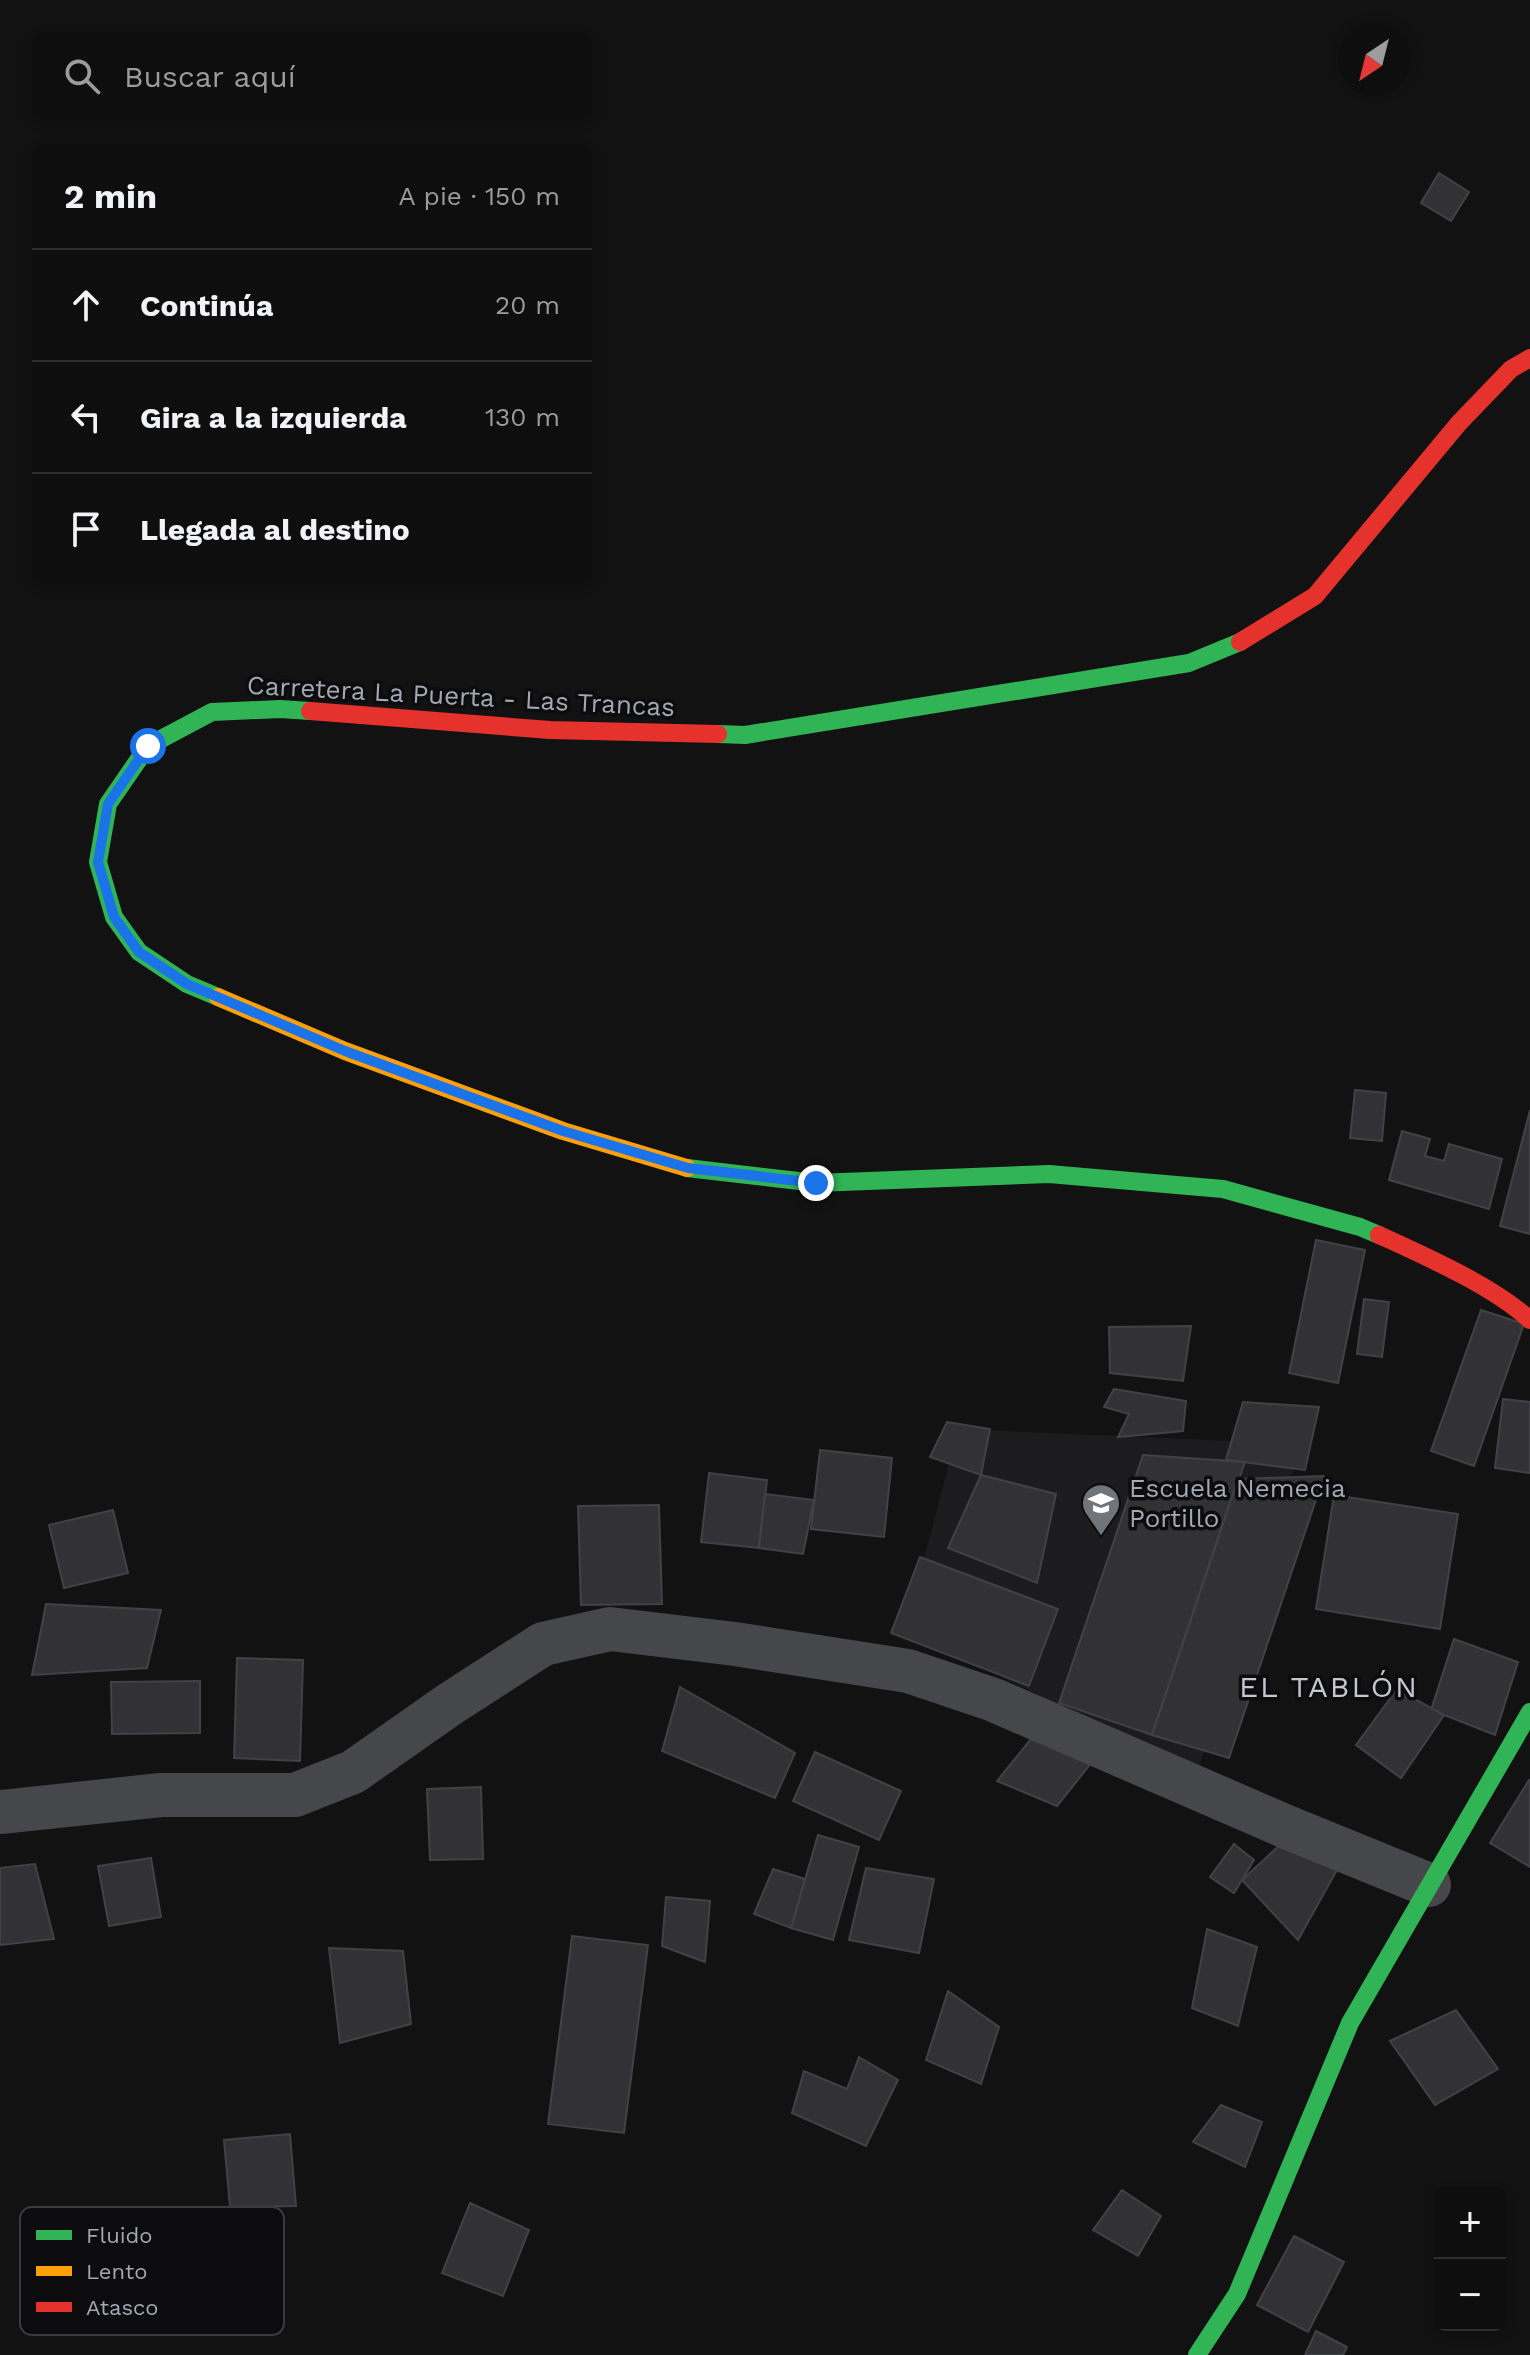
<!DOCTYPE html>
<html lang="es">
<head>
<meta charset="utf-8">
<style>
	body { margin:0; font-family:"Work Sans",sans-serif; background:#171717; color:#f1f3f6 }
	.controls { position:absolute; right:24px; bottom:24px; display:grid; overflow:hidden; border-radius:12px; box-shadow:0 4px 12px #0003 }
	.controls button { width:72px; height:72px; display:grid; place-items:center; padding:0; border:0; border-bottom:2px solid #2e2e2e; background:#0e0e0e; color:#f1f3f6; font:40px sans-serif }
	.compass { position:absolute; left:1338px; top:24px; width:72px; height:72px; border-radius:50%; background:#0e0e0e; box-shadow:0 4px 12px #0003; rotate:215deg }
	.stop { position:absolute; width:24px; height:24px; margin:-18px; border:6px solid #1a73e8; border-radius:50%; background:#fff }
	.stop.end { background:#1a73e8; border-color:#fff; box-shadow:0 2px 8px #0008 }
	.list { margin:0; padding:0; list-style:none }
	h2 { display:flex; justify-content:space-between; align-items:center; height:104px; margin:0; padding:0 32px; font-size:34px }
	h2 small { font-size:26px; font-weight:400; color:#9b9c9e }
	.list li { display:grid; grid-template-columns:52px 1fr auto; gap:24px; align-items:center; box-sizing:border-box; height:112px; padding:0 32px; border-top:2px solid #2e2e2e }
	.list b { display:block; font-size:30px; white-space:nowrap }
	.list em { font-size:26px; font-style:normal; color:#9b9c9e }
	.icon { flex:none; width:44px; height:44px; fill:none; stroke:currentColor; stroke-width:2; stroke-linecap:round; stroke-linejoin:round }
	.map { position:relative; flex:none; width:1530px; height:2355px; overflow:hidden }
	.search { position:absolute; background:#0e0e0e; box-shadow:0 4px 12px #0003; left:32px; top:32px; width:560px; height:88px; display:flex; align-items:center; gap:20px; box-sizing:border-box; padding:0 28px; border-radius:12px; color:#9b9c9e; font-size:30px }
	.panel { position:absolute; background:#0e0e0e; box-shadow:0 4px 12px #0003; left:32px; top:144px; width:560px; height:440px; border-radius:12px }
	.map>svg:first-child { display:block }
</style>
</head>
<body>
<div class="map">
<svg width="1530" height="2355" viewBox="0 0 1530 2355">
	<rect width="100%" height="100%" fill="#121212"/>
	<!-- built -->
	<path fill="#1c1c1e" d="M958,1429L1302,1444L1198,1771L905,1631Z"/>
	<!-- building -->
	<g fill="#323235" stroke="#404246" stroke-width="2">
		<path d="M1439,173L1469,192L1451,221L1421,203Z"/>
		<path d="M1355,1090L1386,1093L1382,1141L1350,1138Z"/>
		<path d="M1530,1110V1234L1500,1226Z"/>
		<path d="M1402,1131L1430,1139L1425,1156L1444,1161L1449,1144L1502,1159L1489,1209L1389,1180Z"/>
		<path d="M1316,1240L1365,1250L1338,1383L1289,1373Z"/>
		<path d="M1364,1299L1389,1302L1382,1357L1357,1354Z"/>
		<path d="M1481,1310L1524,1324L1474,1466L1431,1451Z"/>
		<path d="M1191,1326L1183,1381L1110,1373L1109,1327Z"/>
		<path d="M1114,1389L1186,1401L1183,1431L1118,1437L1129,1414L1104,1407Z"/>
		<path d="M1503,1399L1530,1402V1473L1495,1468Z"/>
		<path d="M1243,1402L1319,1407L1305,1470L1226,1460Z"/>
		<path d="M947,1422L990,1429L981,1475L930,1457Z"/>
		<path d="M820,1450L892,1458L884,1537L811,1529Z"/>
		<path d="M1143,1455L1245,1462L1152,1735L1059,1703Z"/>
		<path d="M709,1473L767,1480L759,1548L701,1542Z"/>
		<path d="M981,1475L1056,1494L1037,1583L948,1548Z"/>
		<path d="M1324,1476L1229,1758L1152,1735L1238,1479Z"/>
		<path d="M765,1494L814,1500L803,1554L759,1548Z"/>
		<path d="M1334,1495L1458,1514L1440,1629L1316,1609Z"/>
		<path d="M659,1505L662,1604L581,1605L578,1506Z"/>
		<path d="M113,1510L128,1573L64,1588L49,1525Z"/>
		<path d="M920,1557L1058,1609L1029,1686L891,1633Z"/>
		<path d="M46,1604L161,1610L147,1668L32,1675Z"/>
		<path d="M1454,1639L1518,1662L1495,1735L1431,1710Z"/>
		<path d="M237,1658L303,1660L300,1761L234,1758Z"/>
		<path d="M200,1681V1733L112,1734L111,1682Z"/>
		<path d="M680,1687L795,1753L775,1798L662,1751Z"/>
		<path d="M1397,1689L1444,1715L1401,1778L1356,1745Z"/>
		<path d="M1031,1739L1092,1762L1057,1806L997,1781Z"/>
		<path d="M815,1752L901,1791L879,1840L793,1801Z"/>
		<path d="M1529,1780H1530V1867L1490,1843Z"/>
		<path d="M481,1787L483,1859L430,1860L427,1789Z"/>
		<path d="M818,1835L859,1847L833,1940L791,1928Z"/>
		<path d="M1283,1842L1337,1870L1298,1940L1242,1880Z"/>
		<path d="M1234,1844L1254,1860L1234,1893L1210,1877Z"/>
		<path d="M151,1858L161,1917L109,1926L98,1866Z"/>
		<path d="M35,1864L54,1939L0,1945V1868Z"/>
		<path d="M866,1868L934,1879L919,1953L849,1940Z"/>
		<path d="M773,1869L805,1879L791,1928L754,1914Z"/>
		<path d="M666,1897L710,1901L705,1962L662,1946Z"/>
		<path d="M1207,1929L1257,1947L1238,2026L1192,2008Z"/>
		<path d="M572,1936L648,1945L624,2133L548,2124Z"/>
		<path d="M329,1948L403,1951L411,2024L340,2043Z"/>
		<path d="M948,1991L999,2027L981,2084L926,2060Z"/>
		<path d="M1456,2010L1498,2069L1435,2105L1390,2041Z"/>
		<path d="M859,2057L898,2080L866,2146L792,2113L804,2071L847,2089Z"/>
		<path d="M1221,2105L1262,2122L1245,2167L1193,2142Z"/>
		<path d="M290,2134L296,2206L230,2207L224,2140Z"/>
		<path d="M1122,2190L1161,2216L1138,2256L1093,2230Z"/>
		<path d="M470,2203L529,2230L503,2296L442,2273Z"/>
		<path d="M1294,2236L1344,2262L1308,2332L1257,2305Z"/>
		<path d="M1316,2331L1347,2347L1343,2355H1305Z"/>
	</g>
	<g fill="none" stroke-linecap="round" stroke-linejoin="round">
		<!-- street -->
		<path stroke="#46474b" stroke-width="44" d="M0,1812L161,1795H295L353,1772L450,1704L543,1644L610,1629L735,1644L908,1671L994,1700L1289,1828L1429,1885"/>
		<!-- fast -->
		<g stroke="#30b455" stroke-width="18">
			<path d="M718,734L745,735L1189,663L1240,642"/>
			<path d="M218,997L187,984L139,952L114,917L98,862L108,804L148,746L212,712L280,709L310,711"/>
			<path d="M687,1168L816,1183L1049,1174L1223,1189L1360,1227L1379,1235"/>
			<path d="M1197,2355L1237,2294L1350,2023L1530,1712"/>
		</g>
		<!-- slow -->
		<path stroke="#ff9f0a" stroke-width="18" d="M218,997L345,1051L563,1131L687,1168"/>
		<!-- jam -->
		<g stroke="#e5322d" stroke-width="18">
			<path d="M1240,642L1315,596L1459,423L1511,369L1530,358"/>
			<path d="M310,711L550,730L718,734"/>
			<path d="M1379,1235C1425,1256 1493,1286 1530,1320"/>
		</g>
	</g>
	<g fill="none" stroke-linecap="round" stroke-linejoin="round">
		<!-- route -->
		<path stroke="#1a73e8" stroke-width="10" d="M148,746L108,804L98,862L114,917L139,952L187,984L345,1051L563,1131L688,1168L816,1183"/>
	</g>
	<!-- icons -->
	<defs>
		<symbol id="school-pin" viewBox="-11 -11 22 30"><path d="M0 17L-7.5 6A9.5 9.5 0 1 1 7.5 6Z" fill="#70747b" stroke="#0c0c0e"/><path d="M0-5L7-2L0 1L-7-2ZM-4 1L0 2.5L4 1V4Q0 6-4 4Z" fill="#fff"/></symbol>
	</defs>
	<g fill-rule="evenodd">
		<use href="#school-pin" x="1079" y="1481" width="44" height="60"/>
	</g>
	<g text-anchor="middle" stroke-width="7" stroke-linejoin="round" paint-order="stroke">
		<!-- street labels -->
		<g font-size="26" fill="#a2a9b3" stroke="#0c0c0e">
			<text transform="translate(461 696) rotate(3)" y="9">Carretera La Puerta - Las Trancas</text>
		</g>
		<!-- poi labels -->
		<g font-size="26" fill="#a2a9b3" stroke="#0c0c0e" text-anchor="start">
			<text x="1129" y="1497">Escuela Nemecia<tspan x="1129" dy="30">Portillo</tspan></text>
		</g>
		<!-- quarter labels -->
		<g font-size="30" letter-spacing="2" fill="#c3c8cf" stroke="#0c0c0e">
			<text x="1329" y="1697">EL TABLÓN</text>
		</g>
	</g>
	<!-- legend -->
	<rect x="20" y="2207" width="264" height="128" rx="12" fill="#0c0c0e" stroke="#393b40" stroke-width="2"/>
	<rect x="36" y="2230" width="36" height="10" fill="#30b455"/>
	<rect x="36" y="2266" width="36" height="10" fill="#ff9f0a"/>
	<rect x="36" y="2302" width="36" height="10" fill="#e5322d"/>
	<g font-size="22" fill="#a2a9b3">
		<text x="86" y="2243">Fluido</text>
		<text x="86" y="2279">Lento</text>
		<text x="86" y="2315">Atasco</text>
	</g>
</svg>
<div class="controls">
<button>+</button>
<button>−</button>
</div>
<svg class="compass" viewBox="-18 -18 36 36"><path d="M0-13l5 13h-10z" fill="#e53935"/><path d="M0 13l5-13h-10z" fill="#9b9c9e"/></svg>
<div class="stop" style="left:148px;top:746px"></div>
<div class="stop end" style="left:816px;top:1183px"></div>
<div class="search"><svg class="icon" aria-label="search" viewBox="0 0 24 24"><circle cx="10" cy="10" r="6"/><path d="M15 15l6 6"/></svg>Buscar aquí</div>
<section class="panel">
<h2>2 min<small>A pie · 150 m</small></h2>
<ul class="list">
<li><svg class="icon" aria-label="ahead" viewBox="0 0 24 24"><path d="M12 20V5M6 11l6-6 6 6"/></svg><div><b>Continúa</b></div><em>20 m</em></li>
<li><svg class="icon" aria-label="left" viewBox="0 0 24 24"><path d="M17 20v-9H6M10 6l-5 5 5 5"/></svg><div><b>Gira a la izquierda</b></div><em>130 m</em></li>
<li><svg class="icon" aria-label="arrive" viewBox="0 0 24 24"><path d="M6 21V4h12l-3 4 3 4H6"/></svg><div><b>Llegada al destino</b></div></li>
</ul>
</section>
</div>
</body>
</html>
